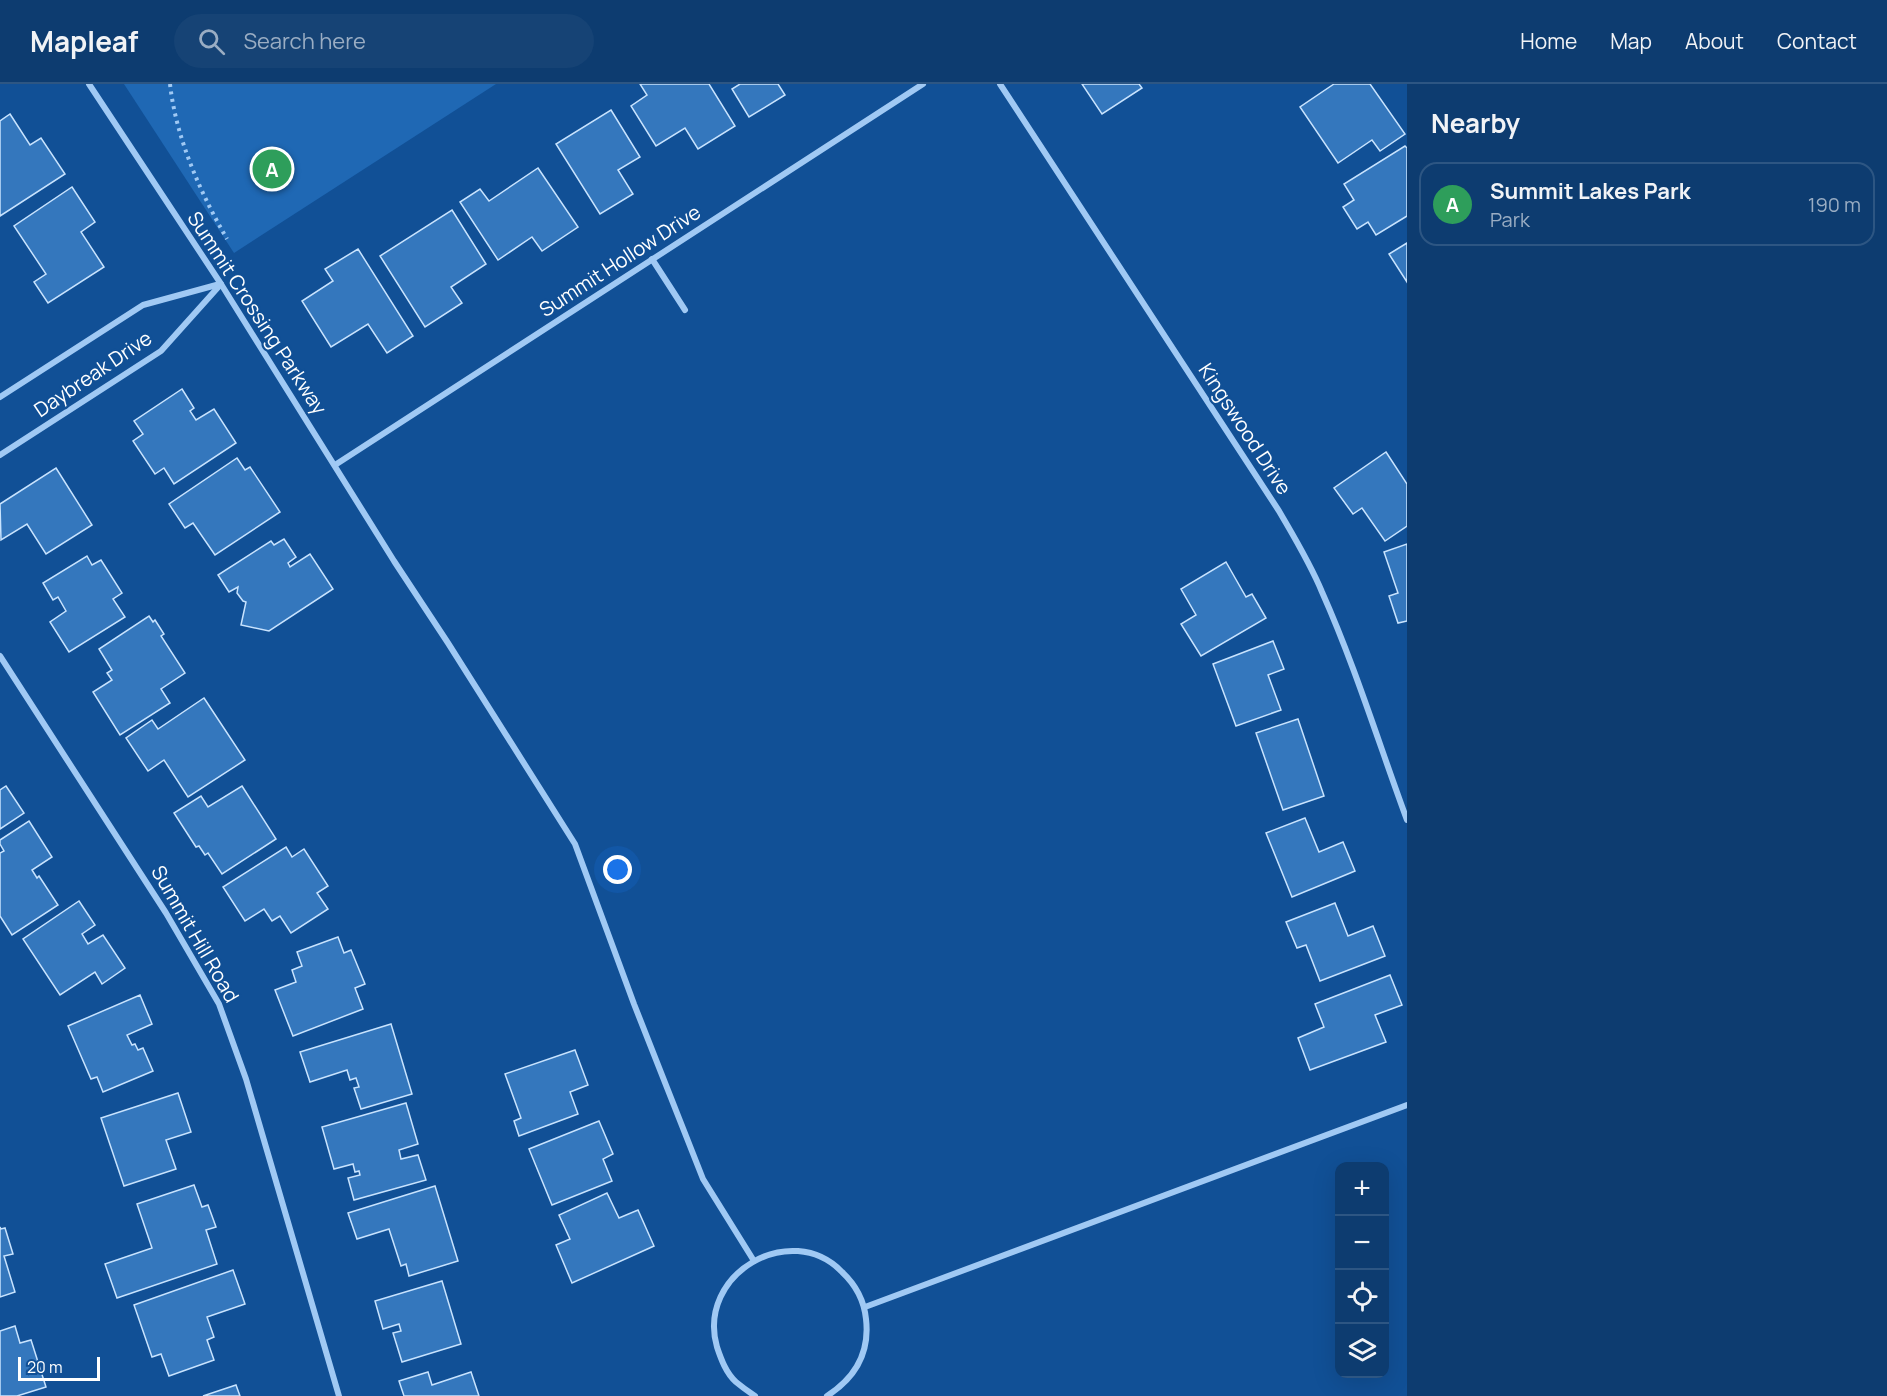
<!DOCTYPE html>
<html lang="en">
<head>
<meta charset="utf-8">
<style>
	body { margin:0; font-family:Manrope,sans-serif; background:#164375; color:#f1f3f6 }
	.controls { position:absolute; right:18px; bottom:18px; display:grid; overflow:hidden; border-radius:12px; box-shadow:0 6px 24px #0002 }
	.controls button { width:54px; height:54px; display:grid; place-items:center; padding:0; border:0; border-bottom:2px solid #2d5683; background:#0d3c70; color:#f1f3f6; font:30px sans-serif }
	.scale { position:absolute; left:18px; bottom:15px; width:82px; box-sizing:border-box; padding-left:6px; border:3px solid #fff; border-top:0; font-size:16px; line-height:21px; white-space:nowrap; color:#fff; -webkit-text-stroke:4px #115096; paint-order:stroke }
	.you { position:absolute; left:618px; top:786px; width:21px; height:21px; margin:-15px; border:4px solid #fff; border-radius:50%; background:#1a73e8; box-shadow:0 0 0 9px #1a73e833 }
	.badge { display:grid; place-items:center; width:39px; height:39px; border-radius:50%; background:#ffcc63; color:#fff; font-size:20px; font-weight:700 }
	.pin { position:absolute; translate:-50% -50%; border:3px solid #fff; box-shadow:0 2px 6px #0006 }
	.list { margin:0; padding:0; list-style:none }
	h2 { display:flex; justify-content:space-between; align-items:center; height:78px; margin:0; padding:0 24px; font-size:26px }
	h2 small { font-size:20px; font-weight:400; color:#9aadc3 }
	.list li { display:grid; grid-template-columns:39px 1fr auto; gap:18px; align-items:center; box-sizing:border-box; height:84px; margin:0 12px 12px; padding:0 12px; border:2px solid #2d5683; border-radius:18px }
	.list b { display:block; font-size:22px; white-space:nowrap }
	.list p { margin:0; font-size:20px; white-space:nowrap; color:#9aadc3 }
	.list em { font-size:20px; font-style:normal; color:#9aadc3 }
	.icon { flex:none; width:33px; height:33px; fill:none; stroke:currentColor; stroke-width:2; stroke-linecap:round; stroke-linejoin:round }
	.map { position:relative; flex:none; width:1407px; height:1312px; overflow:hidden }
	header { display:flex; align-items:center; gap:36px; box-sizing:border-box; height:84px; padding:0 30px; background:#0d3c70; border-bottom:2px solid #2d5683 }
	header strong { font-size:28px }
	nav { display:flex; gap:33px; margin-inline-start:auto; font-size:21px }
	.search { width:420px; height:54px; background:#164375; display:flex; align-items:center; gap:15px; box-sizing:border-box; padding:0 21px; border-radius:33px; color:#9aadc3; font-size:22px }
	main { display:flex }
	aside { flex:1; background:#0d3c70 }
	.map>svg:first-child { display:block }
</style>
</head>
<body>
<header>
<strong>Mapleaf</strong>
<div class="search"><svg class="icon" aria-label="search" viewBox="0 0 24 24"><circle cx="10" cy="10" r="6"/><path d="M15 15l6 6"/></svg>Search here</div>
<nav><a>Home</a><a>Map</a><a>About</a><a>Contact</a></nav>
</header>
<main>
<div class="map">
<svg width="1407" height="1312" viewBox="0 0 1407 1312">
	<rect width="100%" height="100%" fill="#115096"/>
	<!-- green -->
	<path fill="#1f68b4" d="M124,0H496L234,169Z"/>
	<!-- building -->
	<g fill="#3477bd" stroke="#c8e3fe" stroke-width="1.5">
		<path d="M640,0H709L735,42L698,65L685,44L656,62L631,22L647,11Z"/>
		<path d="M740,0H778L785,11L749,33L732,5Z"/>
		<path d="M1082,0H1139L1142,4L1102,30Z"/>
		<path d="M1334,0H1370L1405,50L1380,67L1372,56L1338,79L1300,23Z"/>
		<path d="M611,26L640,73L618,86L633,110L600,130L556,60Z"/>
		<path d="M10,30L30,61L41,54L65,90L0,132V37Z"/>
		<path d="M1405,62L1407,64V132L1376,151L1368,138L1357,145L1343,123L1354,116L1344,100Z"/>
		<path d="M538,84L578,143L542,167L532,153L498,176L460,118L480,105L489,117Z"/>
		<path d="M72,103L95,138L81,148L104,183L48,219L34,198L46,190L14,142Z"/>
		<path d="M452,126L486,180L451,203L462,219L425,243L380,172Z"/>
		<path d="M1407,159V198L1389,170Z"/>
		<path d="M358,165L413,252L387,269L368,240L331,263L302,217L333,197L325,185Z"/>
		<path d="M182,305L194,324L190,327L196,336L214,325L236,359L174,400L164,384L155,390L133,357L143,350L134,337Z"/>
		<path d="M1386,368L1407,400V442L1385,457L1362,424L1353,430L1334,404Z"/>
		<path d="M237,374L245,386L250,383L280,428L215,471L193,439L185,444L169,420Z"/>
		<path d="M56,384L92,441L46,470L27,440L1,456L0,420Z"/>
		<path d="M284,455L296,473L288,479L290,483L310,470L333,505L269,547L241,541L246,518L243,517L237,509L238,503L229,508L218,491L271,457L274,461Z"/>
		<path d="M1407,460V537L1398,539L1389,512L1398,509L1384,468Z"/>
		<path d="M87,472L92,481L101,476L122,509L113,515L125,533L69,568L50,538L66,527L58,513L53,516L43,499Z"/>
		<path d="M1226,478L1246,513L1252,510L1266,534L1201,572L1181,540L1196,531L1181,505Z"/>
		<path d="M149,532L153,538L155,536L164,550L161,552L185,589L161,605L170,619L120,651L93,608L112,596L107,589L112,586L99,565Z"/>
		<path d="M1273,557L1284,585L1268,591L1281,626L1236,642L1213,580Z"/>
		<path d="M204,614L245,676L188,713L164,676L148,687L126,654L152,636L158,645Z"/>
		<path d="M1298,635L1324,712L1283,726L1256,649Z"/>
		<path d="M6,702L24,729L0,745V706Z"/>
		<path d="M242,702L276,755L222,790L208,769L205,771L199,762L196,763L174,729L201,712L208,723Z"/>
		<path d="M1305,734L1319,768L1343,758L1355,787L1292,813L1266,749Z"/>
		<path d="M29,737L52,773L32,786L37,794L39,792L58,821L12,851L0,832V769L4,767L0,760V756Z"/>
		<path d="M286,763L292,773L304,765L328,802L317,809L328,825L291,849L280,832L272,837L264,825L245,837L223,803Z"/>
		<path d="M79,817L95,841L82,850L88,860L103,851L125,884L102,900L95,888L60,911L23,855Z"/>
		<path d="M1335,819L1348,852L1373,842L1385,872L1320,897L1306,861L1297,864L1286,838Z"/>
		<path d="M338,853L344,869L351,866L365,900L355,904L363,925L293,952L275,906L296,898L292,886L302,882L297,868Z"/>
		<path d="M1390,891L1402,921L1375,931L1386,958L1310,986L1298,954L1324,943L1315,920Z"/>
		<path d="M140,911L152,940L127,951L132,961L135,960L138,966L143,964L153,987L103,1008L97,993L91,995L68,942Z"/>
		<path d="M391,940L412,1010L361,1025L354,1004L359,1003L356,994L350,996L347,986L310,998L300,968Z"/>
		<path d="M575,966L588,1001L570,1008L578,1030L519,1052L514,1037L521,1034L505,990Z"/>
		<path d="M178,1009L191,1048L166,1056L176,1085L124,1102L101,1034Z"/>
		<path d="M406,1019L418,1060L399,1066L401,1075L418,1071L426,1096L354,1116L348,1094L360,1091L359,1087L355,1088L353,1080L334,1085L322,1043Z"/>
		<path d="M599,1037L613,1070L603,1075L612,1097L552,1121L529,1065Z"/>
		<path d="M194,1101L202,1123L208,1121L216,1143L206,1146L217,1180L117,1214L105,1180L152,1164L137,1120Z"/>
		<path d="M435,1102L458,1177L409,1192L406,1180L401,1182L389,1145L357,1155L348,1129Z"/>
		<path d="M607,1109L619,1134L638,1126L654,1162L572,1199L556,1161L570,1155L559,1131Z"/>
		<path d="M0,1143L1,1145L5,1144L13,1170L4,1172L15,1208L0,1213Z"/>
		<path d="M233,1186L245,1220L207,1233L214,1253L207,1256L214,1276L169,1292L161,1270L152,1273L134,1221Z"/>
		<path d="M442,1197L461,1260L402,1278L393,1249L401,1247L399,1240L383,1245L375,1217Z"/>
		<path d="M15,1242L20,1259L31,1256L46,1303L17,1312H0V1247Z"/>
		<path d="M428,1288L432,1301L471,1288L479,1312H404L399,1297Z"/>
		<path d="M236,1301L240,1312H203Z"/>
	</g>
	<g fill="none" stroke-linecap="round" stroke-linejoin="round">
		<!-- path -->
		<path stroke="#a0c9f4" stroke-width="4" stroke-dasharray="3 4.5" stroke-linecap="butt" d="M170,0C176,54 200,108 227,155"/>
		<!-- street -->
		<g stroke="#a0c9f4" stroke-width="6">
			<path d="M89,0L221,200L394,477L448,559L575,760L634,920L703,1095L754,1177"/>
			<path d="M1000,0L1279,427C1294,453 1310,479 1322,508C1355,582 1379,660 1407,736"/>
			<path d="M652,175L685,226"/>
			<path d="M0,313L143,221L220,200"/>
			<path d="M0,371L161,267L221,200"/>
			<path d="M335,381L923,0"/>
			<path d="M0,572L166,829L219,920L246,995L339,1312"/>
			<path d="M865,1223L1407,1021"/>
			<path d="M755,1312C749,1308 742,1303 736,1298C726,1289 721,1275 717,1263C696,1190 791,1135 842,1188C856,1201 864,1216 866,1235C870,1269 855,1294 827,1312"/>
		</g>
	</g>
	<g text-anchor="middle" stroke-width="4.5" stroke-linejoin="round" paint-order="stroke">
		<!-- street labels -->
		<g font-size="20" fill="#fff" stroke="#115096">
			<text transform="translate(620 177) rotate(-33)" y="7">Summit Hollow Drive</text>
			<text transform="translate(257 229) rotate(57)" y="7">Summit Crossing Parkway</text>
			<text transform="translate(93 290) rotate(-34)" y="7">Daybreak Drive</text>
			<text transform="translate(1245 345) rotate(57)" y="7">Kingswood Drive</text>
			<text transform="translate(195 850) rotate(60)" y="7">Summit Hill Road</text>
		</g>
	</g>
</svg>
<div class="controls">
<button>+</button>
<button>−</button>
<button><svg class="icon" aria-label="locate" viewBox="0 0 24 24"><circle cx="12" cy="12" r="6"/><path d="M12 2v4M12 18v4M2 12h4M18 12h4"/></svg></button>
<button><svg class="icon" aria-label="layers" viewBox="0 0 24 24"><path d="M12 4l9 5-9 5-9-5zM3 14l9 5 9-5"/></svg></button>
</div>
<div class="scale">20 m</div>
<div class="you"></div>
<div class="pin badge" style="left:272px;top:85px;background:#2e9e5b">A</div>
</div>
<aside>
<h2>Nearby<small></small></h2>
<ul class="list">
<li><span class="badge" style="background:#2e9e5b">A</span><div><b>Summit Lakes Park</b><p>Park</p></div><em>190 m</em></li>
</ul>
</aside>
</main>
</body>
</html>
